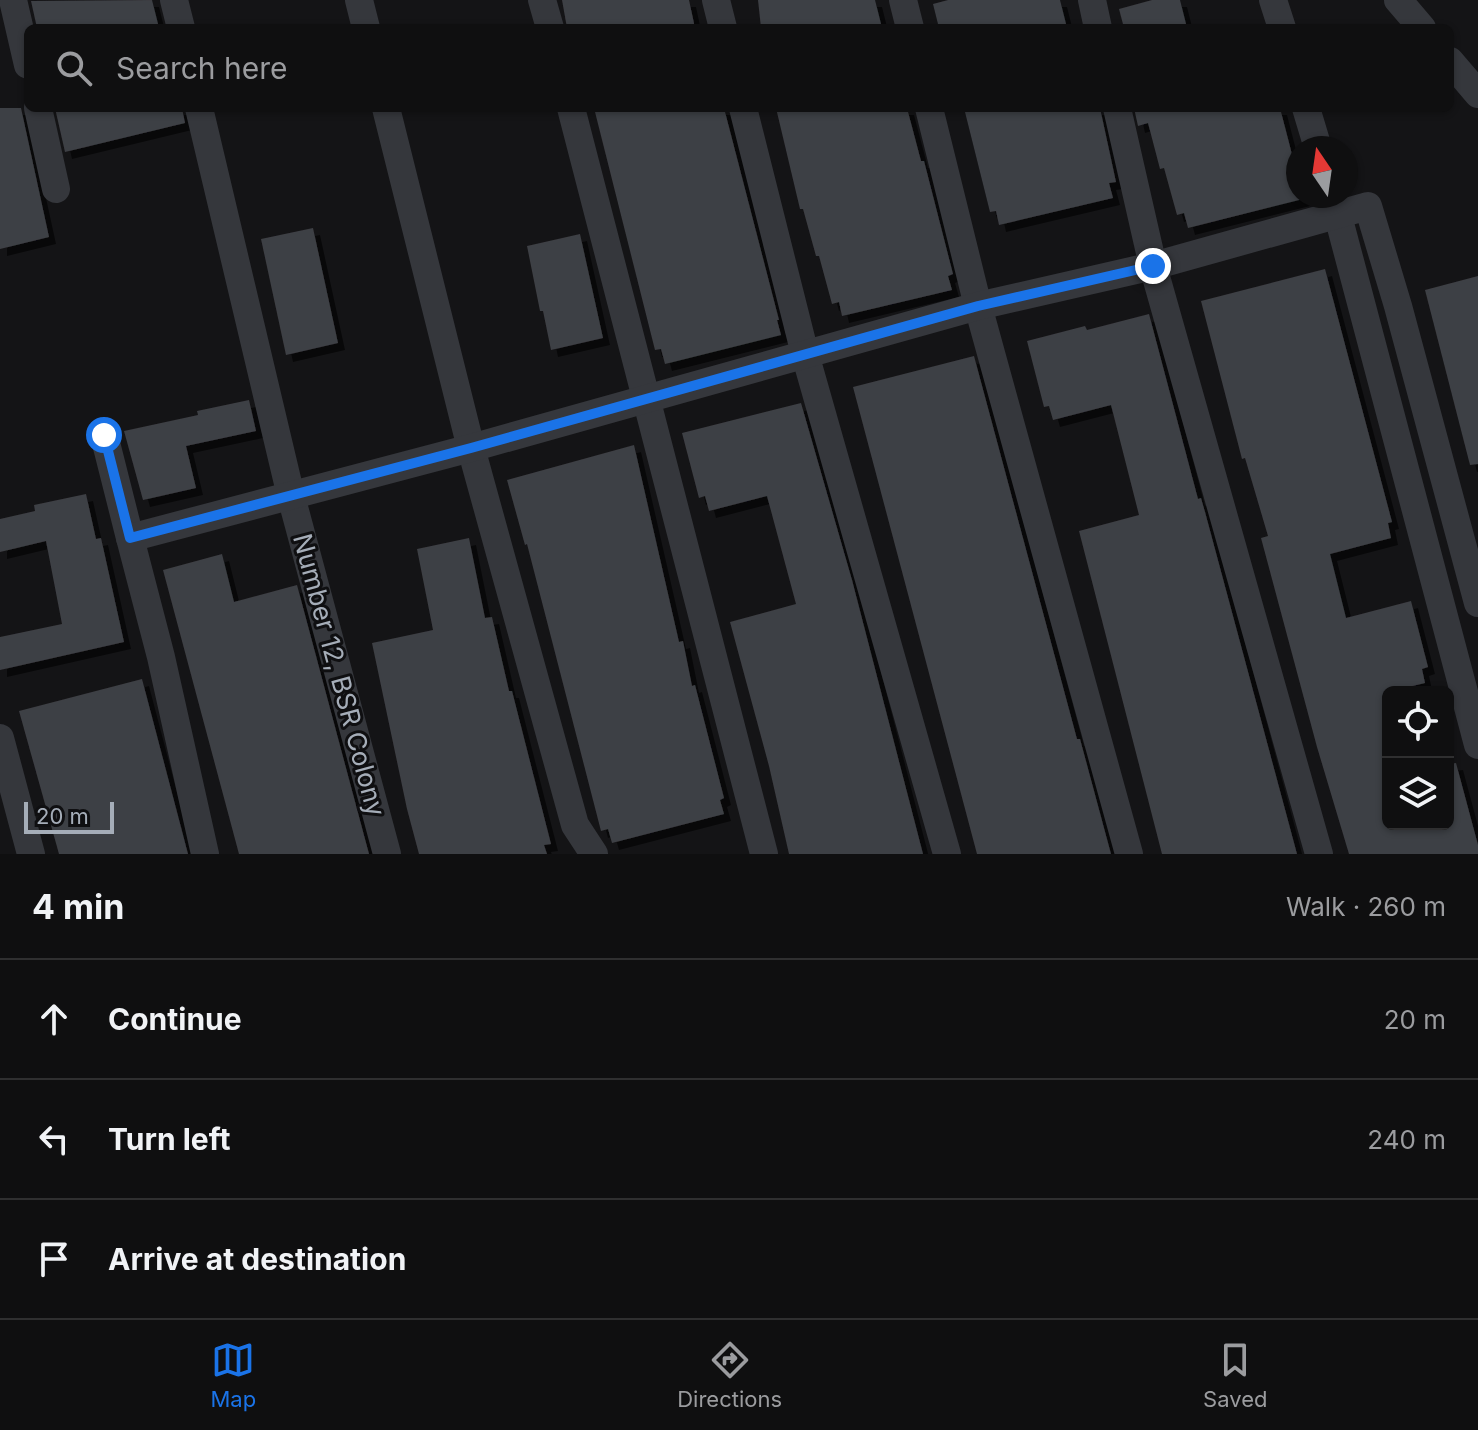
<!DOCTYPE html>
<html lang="en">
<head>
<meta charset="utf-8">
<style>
	body { margin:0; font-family:Inter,sans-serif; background:#1d1d1e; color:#f1f3f6 }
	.controls { position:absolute; right:24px; bottom:24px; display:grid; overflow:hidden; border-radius:12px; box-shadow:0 2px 6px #0004 }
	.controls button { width:72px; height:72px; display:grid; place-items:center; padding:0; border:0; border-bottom:2px solid #2f2f30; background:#0f0f10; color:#f1f3f6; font:40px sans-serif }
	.compass { position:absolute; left:1286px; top:136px; width:72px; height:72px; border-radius:50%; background:#0f0f10; box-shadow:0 2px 6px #0004; rotate:347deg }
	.scale { position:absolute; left:24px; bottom:20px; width:90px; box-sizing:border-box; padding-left:8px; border:4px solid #a5adb8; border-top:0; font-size:22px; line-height:28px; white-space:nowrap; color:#a5adb8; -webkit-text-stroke:6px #0f0f11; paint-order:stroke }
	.stop { position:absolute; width:24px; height:24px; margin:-18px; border:6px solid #1a73e8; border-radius:50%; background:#fff }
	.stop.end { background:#1a73e8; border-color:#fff; box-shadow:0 2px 8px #0008 }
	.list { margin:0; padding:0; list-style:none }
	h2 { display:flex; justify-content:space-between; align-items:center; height:104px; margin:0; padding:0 32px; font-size:34px }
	h2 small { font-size:26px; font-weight:400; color:#9b9c9f }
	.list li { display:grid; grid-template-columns:52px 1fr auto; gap:24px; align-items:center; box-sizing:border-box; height:120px; padding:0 32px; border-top:2px solid #2f2f30 }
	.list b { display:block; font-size:30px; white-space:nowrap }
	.list em { font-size:26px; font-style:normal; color:#9b9c9f }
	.icon { flex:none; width:44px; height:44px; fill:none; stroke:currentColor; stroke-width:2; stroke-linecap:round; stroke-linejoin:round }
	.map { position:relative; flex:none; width:1478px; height:854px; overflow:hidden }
	.search { position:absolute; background:#0f0f10; box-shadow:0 2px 6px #0004; left:24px; right:24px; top:24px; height:88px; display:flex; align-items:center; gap:20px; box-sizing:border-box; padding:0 28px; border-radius:12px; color:#9b9c9f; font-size:30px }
	.sheet { height:464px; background:#0f0f10 }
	nav { display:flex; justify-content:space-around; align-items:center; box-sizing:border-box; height:112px; border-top:2px solid #2f2f30; background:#0f0f10; font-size:22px; color:#9b9c9f }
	nav a { display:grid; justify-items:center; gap:4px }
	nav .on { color:#1a73e8 }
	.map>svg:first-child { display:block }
</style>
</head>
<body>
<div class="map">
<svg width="1478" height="854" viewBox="0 0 1478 854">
	<defs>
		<filter id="shadow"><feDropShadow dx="7" dy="7" stdDeviation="0" flood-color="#0009"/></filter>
	</defs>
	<rect width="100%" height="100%" fill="#141416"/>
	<!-- building -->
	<g fill="#3e3f44" filter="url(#shadow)">
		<path d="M152,0L159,28H37L31,1Z"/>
		<path d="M562,0H689L695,28H567Z"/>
		<path d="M758,0H875L882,28H761Z"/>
		<path d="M948,0H1060L1067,28H939L933,4Z"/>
		<path d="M1152,0H1180L1187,28H1124L1119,9Z"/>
		<path d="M0,108H21L49,237L0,249Z"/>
		<path d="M55,108H182L185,123L65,152Z"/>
		<path d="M594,108H724L779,320H777L781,335L665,364L661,349L655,350Z"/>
		<path d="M776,108H907L921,161H924L953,274L948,276L952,290L842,316L839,302L832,304L819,256H816L803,209H800Z"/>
		<path d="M964,108H1100L1116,182L1109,183L1113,198L999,225L996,211L990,212Z"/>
		<path d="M1134,108H1280L1295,166L1298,165V196H1302L1303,199L1188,228L1184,213L1177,215L1164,168L1160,169L1148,123L1138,126Z"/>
		<path d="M313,228L338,343L286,355L261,239Z"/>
		<path d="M580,234L603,338L551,350L543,311H540L527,246Z"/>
		<path d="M1325,269L1392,522L1388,523L1391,538L1330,554L1346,618L1411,601L1428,667L1422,669L1425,683L1388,692V745L1382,746L1388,768V824H1448V764L1456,763L1478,845V854H1349L1317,747L1261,538L1268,536L1245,458L1242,459L1201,301Z"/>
		<path d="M1478,276V464L1470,465L1425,290Z"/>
		<path d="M1149,314L1198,499L1201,498L1205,512L1297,854H1162L1079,531L1139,515L1111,405L1053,420L1049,406L1044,407L1027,341L1085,326L1087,330Z"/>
		<path d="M974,356L1077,739H1080L1111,854H977L853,387Z"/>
		<path d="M249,400L256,431L186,446L196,488L143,500L124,431L198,415L197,411Z"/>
		<path d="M801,403L852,580L923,854H789L769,766L730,622L796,604L767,496L709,511L705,496L699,498L682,433Z"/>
		<path d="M634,445L679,642L683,641L692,686L695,685L724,798L720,800L724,814L612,843L608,829L601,831L527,544L525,545L507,480Z"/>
		<path d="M86,494L96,539L101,538L124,642L0,670V637L62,624L46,541L0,552V519L35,511L34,505Z"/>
		<path d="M469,538L485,618L492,617L509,691H512L551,844L544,845L547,854H419L407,809L372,643L433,630L417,549Z"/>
		<path d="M222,554L234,602L297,585L369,854H239L163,570Z"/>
		<path d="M142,679L188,854H59L19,711Z"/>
	</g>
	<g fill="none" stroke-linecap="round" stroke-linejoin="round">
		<!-- street -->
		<g stroke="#35373c" stroke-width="28">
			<path d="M13,0L28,65"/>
			<path d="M174,0L181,28"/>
			<path d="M359,0L366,28"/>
			<path d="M542,0L550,28"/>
			<path d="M716,0L723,28"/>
			<path d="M903,0L910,28"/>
			<path d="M1092,0L1098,28"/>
			<path d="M1273,0L1282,28"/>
			<path d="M1398,0L1422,28"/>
			<path d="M1450,61L1478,94"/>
			<path d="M38,108L56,189"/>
			<path d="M199,108L291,496L387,854"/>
			<path d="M386,108L471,448L575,825L594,854"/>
			<path d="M571,108L764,854"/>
			<path d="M743,108L805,354L947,854"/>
			<path d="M929,108L978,306L1129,854"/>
			<path d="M1117,108L1153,266L1319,854"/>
			<path d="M1306,108L1318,148"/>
			<path d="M1333,197L1478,745"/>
			<path d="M104,435L130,538"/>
			<path d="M0,738L31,854"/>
			<path d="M205,854L161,657L130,538L471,448L978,306L1153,266L1368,206L1398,306L1478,603"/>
		</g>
	</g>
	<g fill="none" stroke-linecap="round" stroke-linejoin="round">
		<!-- route -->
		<path stroke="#1a73e8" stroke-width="10" d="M104,435L130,538L471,448L978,306L1153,266"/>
	</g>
	<g text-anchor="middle" stroke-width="6" stroke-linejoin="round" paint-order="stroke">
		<!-- street labels -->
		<g font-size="26" fill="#a5adb8" stroke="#0f0f11">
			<text transform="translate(339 675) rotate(75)" y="9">Number 12, BSR Colony</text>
		</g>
	</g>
</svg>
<div class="controls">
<button><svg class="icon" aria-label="locate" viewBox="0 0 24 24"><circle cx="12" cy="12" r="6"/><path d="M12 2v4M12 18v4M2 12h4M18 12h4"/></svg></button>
<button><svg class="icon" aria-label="layers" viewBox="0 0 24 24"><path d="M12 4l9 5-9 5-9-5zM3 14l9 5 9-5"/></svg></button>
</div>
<svg class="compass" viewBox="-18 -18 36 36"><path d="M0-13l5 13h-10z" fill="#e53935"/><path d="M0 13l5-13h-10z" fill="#9b9c9f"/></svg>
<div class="scale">20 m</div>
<div class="stop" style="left:104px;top:435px"></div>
<div class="stop end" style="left:1153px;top:266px"></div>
<div class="search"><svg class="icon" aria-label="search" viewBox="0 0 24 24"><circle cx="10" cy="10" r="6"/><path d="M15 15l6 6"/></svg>Search here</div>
</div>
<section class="sheet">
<h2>4 min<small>Walk · 260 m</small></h2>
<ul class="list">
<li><svg class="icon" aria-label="ahead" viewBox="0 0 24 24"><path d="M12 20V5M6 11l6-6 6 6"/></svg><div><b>Continue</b></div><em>20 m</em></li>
<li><svg class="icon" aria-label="left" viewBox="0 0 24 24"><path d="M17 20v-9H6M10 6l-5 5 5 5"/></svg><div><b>Turn left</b></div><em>240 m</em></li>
<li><svg class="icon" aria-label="arrive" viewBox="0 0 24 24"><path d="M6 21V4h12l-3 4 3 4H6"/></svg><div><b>Arrive at destination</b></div></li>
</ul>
</section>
<nav>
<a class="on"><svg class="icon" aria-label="map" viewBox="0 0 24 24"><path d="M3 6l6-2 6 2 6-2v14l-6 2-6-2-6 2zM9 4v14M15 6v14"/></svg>Map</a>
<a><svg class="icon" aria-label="directions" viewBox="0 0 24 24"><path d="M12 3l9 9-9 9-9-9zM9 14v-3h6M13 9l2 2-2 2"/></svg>Directions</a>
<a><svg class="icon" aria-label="saved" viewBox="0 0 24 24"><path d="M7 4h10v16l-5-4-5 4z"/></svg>Saved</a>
</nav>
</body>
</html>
